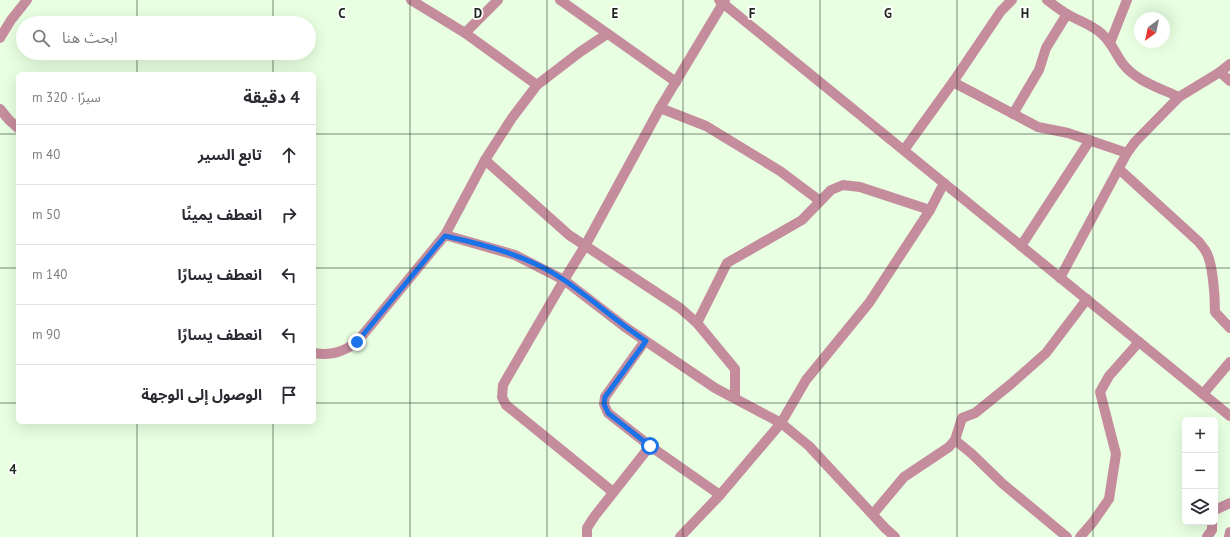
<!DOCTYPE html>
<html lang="ar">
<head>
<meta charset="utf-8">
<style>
	body { margin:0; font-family:"PT Sans","Noto Sans Arabic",sans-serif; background:#f7f7f7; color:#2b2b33; direction:rtl }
	.controls { position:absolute; right:12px; bottom:12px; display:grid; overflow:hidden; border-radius:6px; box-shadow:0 4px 16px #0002 }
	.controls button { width:36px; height:36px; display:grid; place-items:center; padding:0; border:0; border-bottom:1px solid #e1e1e2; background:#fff; color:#2b2b33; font:20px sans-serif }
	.compass { position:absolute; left:1134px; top:12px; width:36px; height:36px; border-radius:50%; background:#fff; box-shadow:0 4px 16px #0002; rotate:213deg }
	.stop { position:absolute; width:12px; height:12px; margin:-9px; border:3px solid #1a73e8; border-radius:50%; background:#fff }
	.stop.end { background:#1a73e8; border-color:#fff; box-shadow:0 1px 4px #0008 }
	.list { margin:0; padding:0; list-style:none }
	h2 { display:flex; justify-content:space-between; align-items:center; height:52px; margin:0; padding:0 16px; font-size:17px }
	h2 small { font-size:13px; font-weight:400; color:#7c7c81 }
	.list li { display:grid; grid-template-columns:26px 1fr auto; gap:12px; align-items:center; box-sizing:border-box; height:60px; padding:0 16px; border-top:1px solid #e1e1e2 }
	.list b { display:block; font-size:15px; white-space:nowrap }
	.list em { font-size:13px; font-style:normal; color:#7c7c81 }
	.icon { flex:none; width:22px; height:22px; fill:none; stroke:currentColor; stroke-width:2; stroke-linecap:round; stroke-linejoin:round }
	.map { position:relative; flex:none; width:1230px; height:537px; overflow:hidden; direction:ltr }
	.search { position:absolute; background:#fff; box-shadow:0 4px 16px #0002; left:16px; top:16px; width:300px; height:44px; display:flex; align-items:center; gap:10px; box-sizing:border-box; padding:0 14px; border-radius:22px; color:#7c7c81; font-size:15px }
	.panel { position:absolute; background:#fff; box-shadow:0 4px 16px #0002; left:16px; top:72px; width:300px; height:352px; border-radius:6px; direction:rtl }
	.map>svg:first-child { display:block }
</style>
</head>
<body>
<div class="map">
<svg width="1230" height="537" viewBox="0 0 1230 537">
	<rect width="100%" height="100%" fill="#e8ffe1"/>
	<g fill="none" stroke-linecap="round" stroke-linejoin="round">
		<!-- minor -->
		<g stroke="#c58c9d" stroke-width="10">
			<path d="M411,0L465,33L537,85"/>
			<path d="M560,0L676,82"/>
			<path d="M719,0L1230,416"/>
			<path d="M1047,0C1054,5 1060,10 1067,14C1079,21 1092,25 1102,34C1112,43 1116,55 1123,64C1136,81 1160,88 1179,97"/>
			<path d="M465,33L498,0"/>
			<path d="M0,38L11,20L27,0"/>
			<path d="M1110,43L1127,0"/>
			<path d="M1220,72L1230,81"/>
			<path d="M953,82L1038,127L1068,133L1127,153"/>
			<path d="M660,108L706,126L780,171L820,201"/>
			<path d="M0,109L9,120L18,128"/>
			<path d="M1013,114L1039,70L1046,48L1067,14"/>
			<path d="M904,150L953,82L1001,11L1012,0"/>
			<path d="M485,160L569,235L680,308L697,323L735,369V398"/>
			<path d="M1119,169L1199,242C1201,245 1203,247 1205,250C1213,261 1215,297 1215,312L1230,328"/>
			<path d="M445,235L485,160L512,118L537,85L580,52L607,34"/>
			<path d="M1021,246L1090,140"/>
			<path d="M1060,278L1127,153L1135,142L1179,97L1220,72L1230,64"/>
			<path d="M697,323L727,263L802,220L831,190L843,185L860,187L930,210"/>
			<path d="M645,341L605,397L604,404L608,413L650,446L720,495"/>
			<path d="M314,353C331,356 343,352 357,342L445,235L515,255L564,280L625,327L715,388L781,423L809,446L885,528L895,537"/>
			<path d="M1203,394L1230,362"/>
			<path d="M955,440L972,454L1003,484L1067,537"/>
			<path d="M613,492L506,405L502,397L503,385L564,280L585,246L660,108L725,0"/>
			<path d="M1215,510L1230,503"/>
			<path d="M873,514L904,477L949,447L955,440L962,418L975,413L985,405L1011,384L1046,353L1087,299"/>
			<path d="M587,537V528L594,517L650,446"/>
			<path d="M680,537L720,495L781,423L806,380L869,303L930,210L944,183"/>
			<path d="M1080,537L1093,522L1109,499L1116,454L1100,392L1109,376L1139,342"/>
			<path d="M1207,537L1212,530V522"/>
			<path d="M1229,537L1230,532"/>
		</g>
	</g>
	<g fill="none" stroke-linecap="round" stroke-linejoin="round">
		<!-- route -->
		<path stroke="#1a73e8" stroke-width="5" d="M357,342L445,236C486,245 529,256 564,280C592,299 617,322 646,341L605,397L604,404L608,413L650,446"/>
	</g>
	<!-- grid -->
	<path fill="none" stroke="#1f281d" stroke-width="1" stroke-opacity="0.55" d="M137,0V23M273,0V23M410,0V537M547,0V537M683,0V537M820,0V537M957,0V537M1093,0V537M137,53V74M273,53V74M0,134H18M314,134H1230M0,268H18M314,268H1230M0,403H18M314,403H1230M137,422V537M273,422V537"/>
	<g font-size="13" text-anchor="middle" font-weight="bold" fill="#1f281d" stroke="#fff" stroke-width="3.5" stroke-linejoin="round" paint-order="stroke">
		<text x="342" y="18">C</text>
		<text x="478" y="18">D</text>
		<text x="615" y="18">E</text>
		<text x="752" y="18">F</text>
		<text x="888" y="18">G</text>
		<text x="1025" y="18">H</text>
		<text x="13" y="474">4</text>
	</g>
</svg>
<div class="controls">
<button>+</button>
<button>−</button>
<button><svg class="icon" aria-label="layers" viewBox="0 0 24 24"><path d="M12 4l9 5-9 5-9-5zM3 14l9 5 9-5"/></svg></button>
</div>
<svg class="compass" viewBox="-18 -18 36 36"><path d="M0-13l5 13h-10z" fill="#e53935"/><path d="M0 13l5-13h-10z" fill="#7c7c81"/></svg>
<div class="stop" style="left:650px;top:446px"></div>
<div class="stop end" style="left:357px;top:342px"></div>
<div class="search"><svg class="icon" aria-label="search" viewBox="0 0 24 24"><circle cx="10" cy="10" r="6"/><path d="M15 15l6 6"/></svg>ابحث هنا</div>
<section class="panel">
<h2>4 دقيقة<small>سيرًا · 320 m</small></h2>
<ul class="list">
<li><svg class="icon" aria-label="ahead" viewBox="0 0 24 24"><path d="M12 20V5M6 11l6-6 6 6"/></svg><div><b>تابع السير</b></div><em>40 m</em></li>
<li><svg class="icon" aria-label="right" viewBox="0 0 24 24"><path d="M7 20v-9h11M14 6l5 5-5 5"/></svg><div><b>انعطف يمينًا</b></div><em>50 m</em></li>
<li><svg class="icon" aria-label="left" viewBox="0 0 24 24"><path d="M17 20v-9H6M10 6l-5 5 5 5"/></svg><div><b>انعطف يسارًا</b></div><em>140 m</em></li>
<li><svg class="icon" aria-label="left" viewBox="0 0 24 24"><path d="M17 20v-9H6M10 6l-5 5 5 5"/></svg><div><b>انعطف يسارًا</b></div><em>90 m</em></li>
<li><svg class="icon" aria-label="arrive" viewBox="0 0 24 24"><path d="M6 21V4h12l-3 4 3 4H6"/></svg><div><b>الوصول إلى الوجهة</b></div></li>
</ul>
</section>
</div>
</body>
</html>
